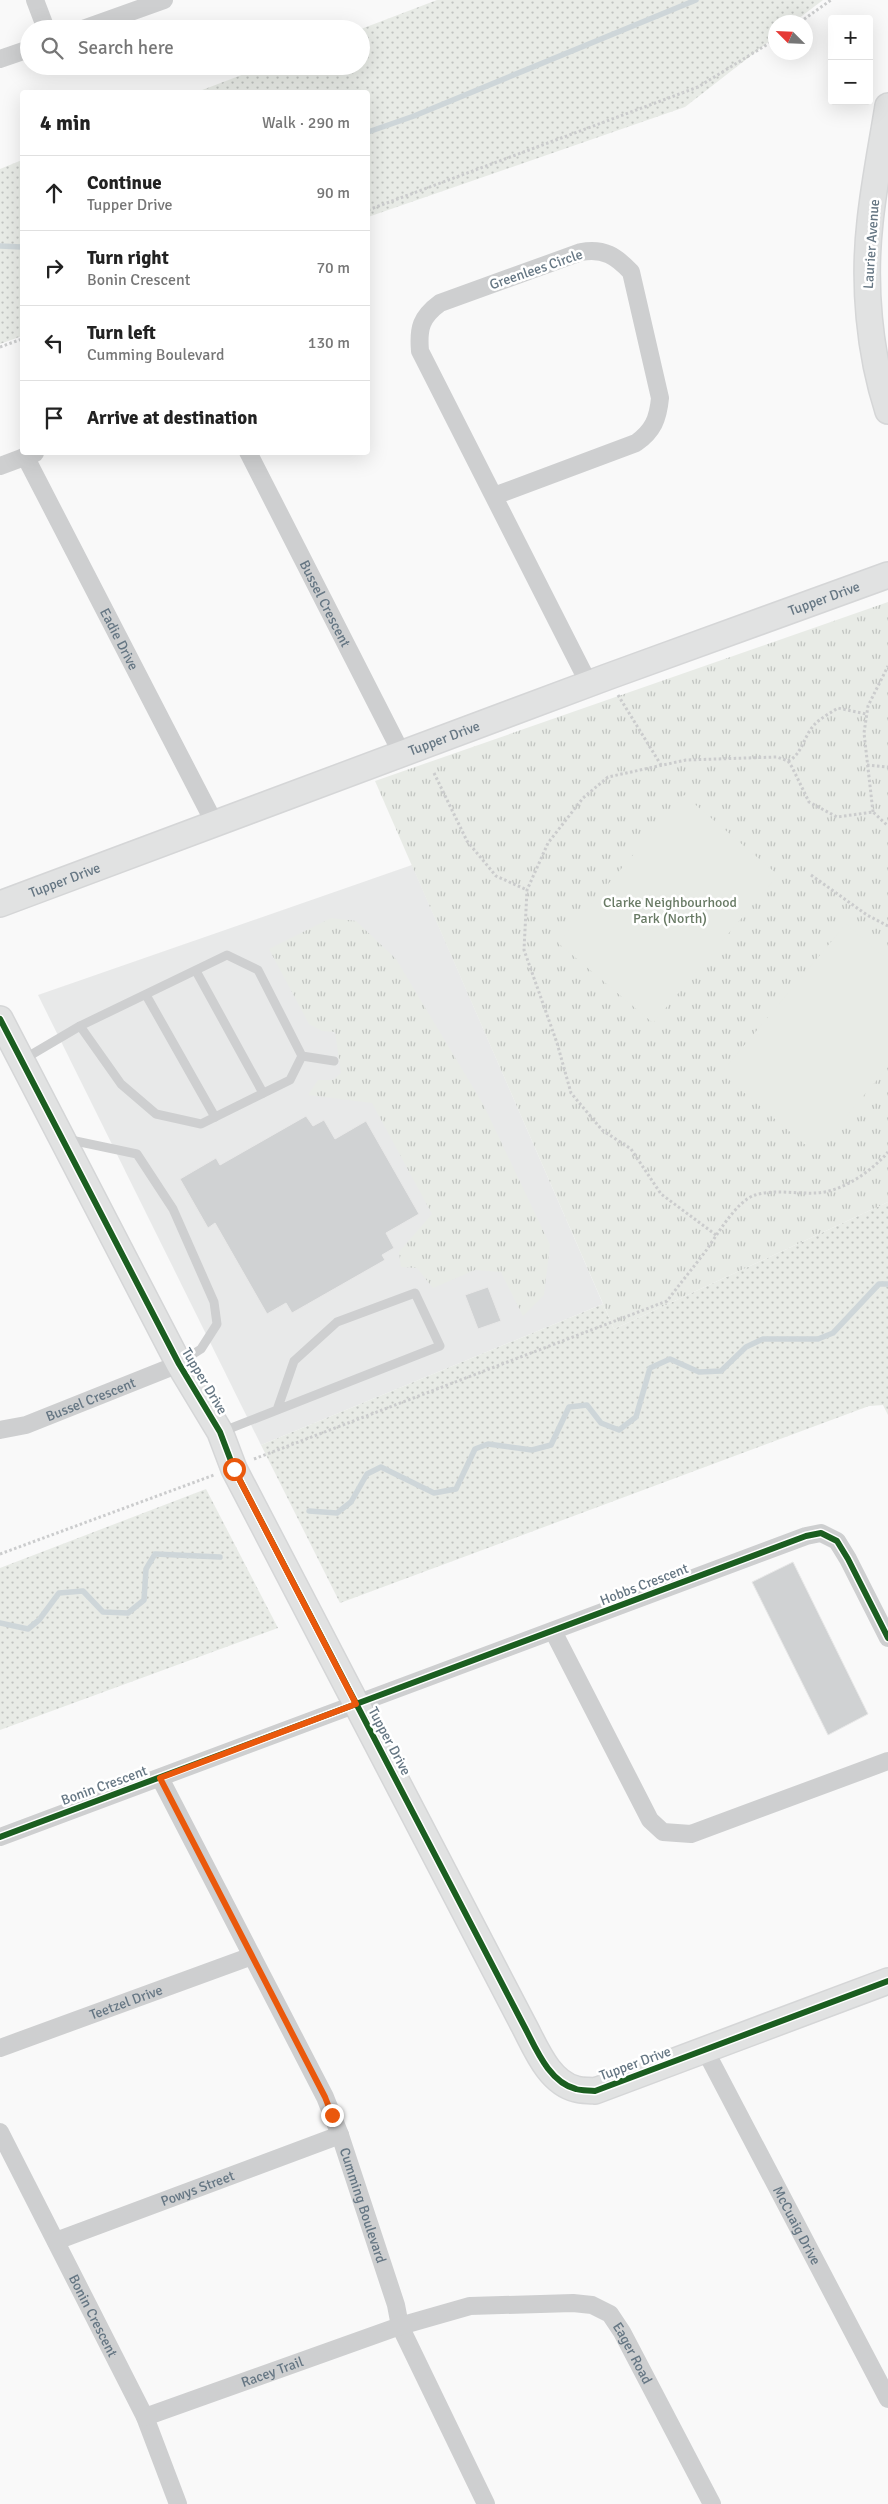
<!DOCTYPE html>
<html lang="en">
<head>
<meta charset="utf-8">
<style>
	body { margin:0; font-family:Signika,sans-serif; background:#f2f2f2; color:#222 }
	.controls { position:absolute; right:15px; top:15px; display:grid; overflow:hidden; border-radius:5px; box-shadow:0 5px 20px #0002 }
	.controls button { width:45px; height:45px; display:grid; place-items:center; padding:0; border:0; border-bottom:1px solid #e0e0e0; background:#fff; color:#222; font:25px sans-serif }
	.compass { position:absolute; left:768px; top:15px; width:45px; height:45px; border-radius:50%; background:#fff; box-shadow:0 5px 20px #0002; rotate:294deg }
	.stop { position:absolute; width:15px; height:15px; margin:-11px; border:4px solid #ea580c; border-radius:50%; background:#fff }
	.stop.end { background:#ea580c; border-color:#fff; box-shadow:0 1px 5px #0008 }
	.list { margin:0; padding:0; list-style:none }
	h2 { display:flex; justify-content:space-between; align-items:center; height:65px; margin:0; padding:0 20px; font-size:21px }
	h2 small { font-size:16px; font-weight:400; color:#767676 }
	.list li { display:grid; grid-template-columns:32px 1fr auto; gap:15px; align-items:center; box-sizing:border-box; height:75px; padding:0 20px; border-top:1px solid #e0e0e0 }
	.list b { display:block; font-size:19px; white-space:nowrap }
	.list p { margin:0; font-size:16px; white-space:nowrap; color:#767676 }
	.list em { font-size:16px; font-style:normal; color:#767676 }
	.icon { flex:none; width:28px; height:28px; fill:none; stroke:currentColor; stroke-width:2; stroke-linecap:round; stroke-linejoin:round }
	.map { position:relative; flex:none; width:888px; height:2504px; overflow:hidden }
	.search { position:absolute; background:#fff; box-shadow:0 5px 20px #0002; left:20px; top:20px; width:350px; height:55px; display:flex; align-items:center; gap:12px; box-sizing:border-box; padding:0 18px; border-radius:28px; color:#767676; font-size:19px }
	.panel { position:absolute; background:#fff; box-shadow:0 5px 20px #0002; left:20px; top:90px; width:350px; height:365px; border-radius:5px }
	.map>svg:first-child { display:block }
</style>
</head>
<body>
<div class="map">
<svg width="888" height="2504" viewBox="0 0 888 2504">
	<defs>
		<pattern id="grass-dots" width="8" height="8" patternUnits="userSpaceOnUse" patternTransform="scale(1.25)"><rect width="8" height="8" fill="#e8ebe6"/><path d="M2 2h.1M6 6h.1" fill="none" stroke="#c0c3c0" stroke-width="1.8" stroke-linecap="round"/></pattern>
		<pattern id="park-tufts" width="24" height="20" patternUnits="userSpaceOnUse" patternTransform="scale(1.25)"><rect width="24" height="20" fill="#e8ebe6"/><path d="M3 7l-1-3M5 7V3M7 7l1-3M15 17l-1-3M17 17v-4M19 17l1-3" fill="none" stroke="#c0c3c0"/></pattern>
	</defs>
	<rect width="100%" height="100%" fill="#f9f9f9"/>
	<!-- built -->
	<path fill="#e8e9e9" d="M412,865L603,1304L261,1445L38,995Z"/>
	<!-- grass -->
	<g fill="url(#grass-dots)">
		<path d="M437,0H823L794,22H776L775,37L685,107L368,217V92H197L265,66H361V29Z"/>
		<path d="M22,160V336L0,344V169Z"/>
		<path d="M888,1202V1415L883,1405L869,1406L340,1603L261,1445L603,1304L614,1329Z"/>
		<path d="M206,1489L278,1628L0,1730V1568Z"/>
	</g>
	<!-- park -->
	<g fill="url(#park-tufts)">
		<path d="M888,602V1202L614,1329L375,781Z"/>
		<path d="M331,918L356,921L396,959L483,1104L550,1245L544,1295L523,1316L501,1272L475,1270L433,1288L417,1268L401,1267L399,1252L432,1214L372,1103L308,1095L318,1080H333L341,1073L335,1032L322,1031L309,1024L269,949Z"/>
	</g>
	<!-- pitch -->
	<g fill="#e8ebe6">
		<path d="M684,795L778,875L653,1023L558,943Z"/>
		<path d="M846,924L888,960V1067L815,1153L721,1073Z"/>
	</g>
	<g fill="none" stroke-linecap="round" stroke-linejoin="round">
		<!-- stream -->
		<g stroke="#ced6d9" stroke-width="5.5">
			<path d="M368,132L414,116L696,0"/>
			<path d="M0,246L22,247"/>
			<path d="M309,1511L337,1513L351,1502L367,1474L381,1467L434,1493L456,1489L475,1449L488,1444L532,1450L551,1445L569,1407L587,1405L601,1423L619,1430L636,1417L650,1368L670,1359L699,1372L721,1371L746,1347L763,1339H818L833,1333L879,1284H888"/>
			<path d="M0,1623L28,1629L39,1620L59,1593L83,1591L103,1612L128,1613L144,1600L146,1569L155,1554L220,1557"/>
		</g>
	</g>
	<!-- building -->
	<g fill="#d0d2d3" stroke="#e8e8e8">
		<path d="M306,1116L313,1126L324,1120L335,1139L366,1121L419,1214L386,1233L394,1248L382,1255L385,1260L292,1313L286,1303L267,1314L215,1223L208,1228L180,1179L216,1158L220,1165Z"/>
		<path d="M488,1287L501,1321L478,1329L465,1295Z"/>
		<path d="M793,1562L868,1714L828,1735L752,1582Z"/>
	</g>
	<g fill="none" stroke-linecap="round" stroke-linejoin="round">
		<defs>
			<g id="secondary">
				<path d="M888,106C882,144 874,183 870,222C863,284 869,352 888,411"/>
				<path id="s10" d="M0,904L607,677L888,575"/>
				<path d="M0,1019L179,1364L220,1432L234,1469L523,2024C535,2046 548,2082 576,2089C582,2091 589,2090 595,2091L888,1981"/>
			</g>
		</defs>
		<!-- secondary casing -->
		<use href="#secondary" stroke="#d5d6d7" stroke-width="28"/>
		<!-- path -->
		<g stroke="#cbcccd" stroke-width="3" stroke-dasharray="2.5 2.5" stroke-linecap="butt">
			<path d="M800,22L831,0"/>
			<path d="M368,210L698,87L776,39"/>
			<path d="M0,347L22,339"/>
			<path d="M618,695L661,765"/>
			<path d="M788,761C802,755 804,735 815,724C821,718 830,713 838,708L866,714"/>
			<path d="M867,765L888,767"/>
			<path d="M434,773L467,841L496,876L527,890"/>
			<path d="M873,812L864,733L868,706L888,666"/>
			<path d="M811,875L867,915L888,926"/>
			<path d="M716,1235L661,1194L631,1149L602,1130L571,1093L557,1043L524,950L527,890L548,843L583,798L608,777L686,760L777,757L788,761L792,767L809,802L837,817L873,812L888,826"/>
			<path d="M254,1459L667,1301C679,1285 692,1269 705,1252C716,1237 736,1201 755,1195C774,1189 797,1194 816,1193C842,1192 872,1171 888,1152"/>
			<path d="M0,1554L214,1475"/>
		</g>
		<!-- lane -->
		<g stroke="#cecfd0" stroke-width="9">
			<path d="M196,971L263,1093"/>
			<path d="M146,995L215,1117"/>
			<path d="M80,1026L121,1084L156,1114L201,1124L290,1080L302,1056"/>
			<path d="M24,1059L80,1026L227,955L258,970L302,1056L334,1061"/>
			<path d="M66,1139L137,1154L173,1209L214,1302L217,1324L201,1349L179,1363"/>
			<path d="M221,1432L440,1346L415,1293L337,1322L294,1361L277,1410"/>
		</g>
		<!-- street -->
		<g stroke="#cecfd0" stroke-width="18">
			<path d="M35,0L46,29"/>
			<path d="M83,29L164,0"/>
			<path d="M0,59L29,49"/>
			<path id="s1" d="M248,452L402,754"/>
			<path id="s2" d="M25,456L215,824"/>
			<path d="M0,466L35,453"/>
			<path d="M494,496L636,443C653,431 658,419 660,398L631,272C616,256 604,248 581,252L440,303C421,317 418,328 420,351L589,684"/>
			<path id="s3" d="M0,1430L26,1425L179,1364"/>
			<path d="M553,1631L650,1820L663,1832L691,1834L888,1761"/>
			<path id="s4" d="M160,1778L325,2097L340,2135L396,2305L400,2326L486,2504"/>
			<path d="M0,1837L806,1536L821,1533L837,1541L848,1559L888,1638"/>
			<path id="s5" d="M0,2048L252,1956"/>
			<path id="s6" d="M705,2050L888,2399"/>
			<path id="s7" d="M0,2132L145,2417L178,2504"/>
			<path id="s8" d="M56,2241L340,2135"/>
			<path id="s9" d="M145,2417L400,2326L470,2306L573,2303L592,2305L610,2314L622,2332L712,2504"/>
		</g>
		<!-- secondary -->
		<use href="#secondary" stroke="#e1e2e2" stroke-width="25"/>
		<defs>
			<g id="cycleway">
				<path d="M0,1019L179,1364L220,1432L234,1469L523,2024C535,2046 548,2082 576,2089C582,2091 589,2090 595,2091L888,1981"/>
				<path d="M0,1837L806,1536L821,1533L837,1541L848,1559L888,1638"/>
			</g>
		</defs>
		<!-- cycleway casing -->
		<use href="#cycleway" stroke="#fff" stroke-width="9"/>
		<!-- cycleway -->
		<use href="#cycleway" stroke="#1b5e20" stroke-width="6"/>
	</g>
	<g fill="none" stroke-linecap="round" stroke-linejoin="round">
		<!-- route -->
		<path stroke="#ea580c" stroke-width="6" d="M234,1469L356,1704L160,1778L325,2097L332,2115"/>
	</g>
	<g text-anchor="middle" stroke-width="5" stroke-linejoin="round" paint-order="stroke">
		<!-- street labels -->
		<g font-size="14" fill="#657683" stroke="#fff">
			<text transform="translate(871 244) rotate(-86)" y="5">Laurier Avenue</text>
			<text transform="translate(536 269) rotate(-19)" y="5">Greenlees Circle</text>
			<text dy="5" stroke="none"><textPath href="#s10" startOffset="879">Tupper Drive</textPath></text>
			<text dy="5" stroke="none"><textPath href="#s1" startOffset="170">Bussel Crescent</textPath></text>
			<text dy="5" stroke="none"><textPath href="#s2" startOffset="206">Eadie Drive</textPath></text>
			<text dy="5" stroke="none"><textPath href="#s10" startOffset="474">Tupper Drive</textPath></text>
			<text dy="5" stroke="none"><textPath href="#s10" startOffset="69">Tupper Drive</textPath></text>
			<text transform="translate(205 1381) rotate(59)" y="5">Tupper Drive</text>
			<text dy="5" stroke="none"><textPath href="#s3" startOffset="96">Bussel Crescent</textPath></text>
			<text transform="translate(644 1584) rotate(-21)" y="5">Hobbs Crescent</text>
			<text transform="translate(390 1741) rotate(62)" y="5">Tupper Drive</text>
			<text transform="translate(104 1785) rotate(-20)" y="5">Bonin Crescent</text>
			<text dy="5" stroke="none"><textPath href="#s5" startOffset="134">Teetzel Drive</textPath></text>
			<text transform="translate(635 2063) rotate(-20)" y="5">Tupper Drive</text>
			<text dy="5" stroke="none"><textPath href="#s8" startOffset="151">Powys Street</textPath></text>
			<text dy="5" stroke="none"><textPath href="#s4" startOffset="474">Cumming Boulevard</textPath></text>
			<text dy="5" stroke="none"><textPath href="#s6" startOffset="198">McCuaig Drive</textPath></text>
			<text dy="5" stroke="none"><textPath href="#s7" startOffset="206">Bonin Crescent</textPath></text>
			<text dy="5" stroke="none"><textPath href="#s9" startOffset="531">Eager Road</textPath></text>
			<text dy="5" stroke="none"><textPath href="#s9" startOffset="135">Racey Trail</textPath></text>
		</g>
		<!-- park labels -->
		<g font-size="14" fill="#687a64" stroke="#fff">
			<text x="670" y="907">Clarke Neighbourhood<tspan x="670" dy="16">Park (North)</tspan></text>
		</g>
	</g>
</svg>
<div class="controls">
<button>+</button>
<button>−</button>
</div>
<svg class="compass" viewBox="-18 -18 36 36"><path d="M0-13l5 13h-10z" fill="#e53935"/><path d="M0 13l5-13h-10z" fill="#767676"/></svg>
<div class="stop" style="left:234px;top:1469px"></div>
<div class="stop end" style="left:332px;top:2115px"></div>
<div class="search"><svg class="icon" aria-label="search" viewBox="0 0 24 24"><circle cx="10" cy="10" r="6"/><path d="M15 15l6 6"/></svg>Search here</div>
<section class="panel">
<h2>4 min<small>Walk · 290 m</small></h2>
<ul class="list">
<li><svg class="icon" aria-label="ahead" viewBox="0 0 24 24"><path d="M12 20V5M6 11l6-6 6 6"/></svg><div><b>Continue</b><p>Tupper Drive</p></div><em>90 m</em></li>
<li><svg class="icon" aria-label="right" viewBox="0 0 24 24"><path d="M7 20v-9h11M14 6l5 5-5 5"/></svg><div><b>Turn right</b><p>Bonin Crescent</p></div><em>70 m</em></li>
<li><svg class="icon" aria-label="left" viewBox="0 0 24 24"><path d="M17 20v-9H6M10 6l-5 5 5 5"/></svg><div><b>Turn left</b><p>Cumming Boulevard</p></div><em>130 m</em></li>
<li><svg class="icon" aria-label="arrive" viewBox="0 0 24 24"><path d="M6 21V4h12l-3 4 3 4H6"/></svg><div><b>Arrive at destination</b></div></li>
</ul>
</section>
</div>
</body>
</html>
